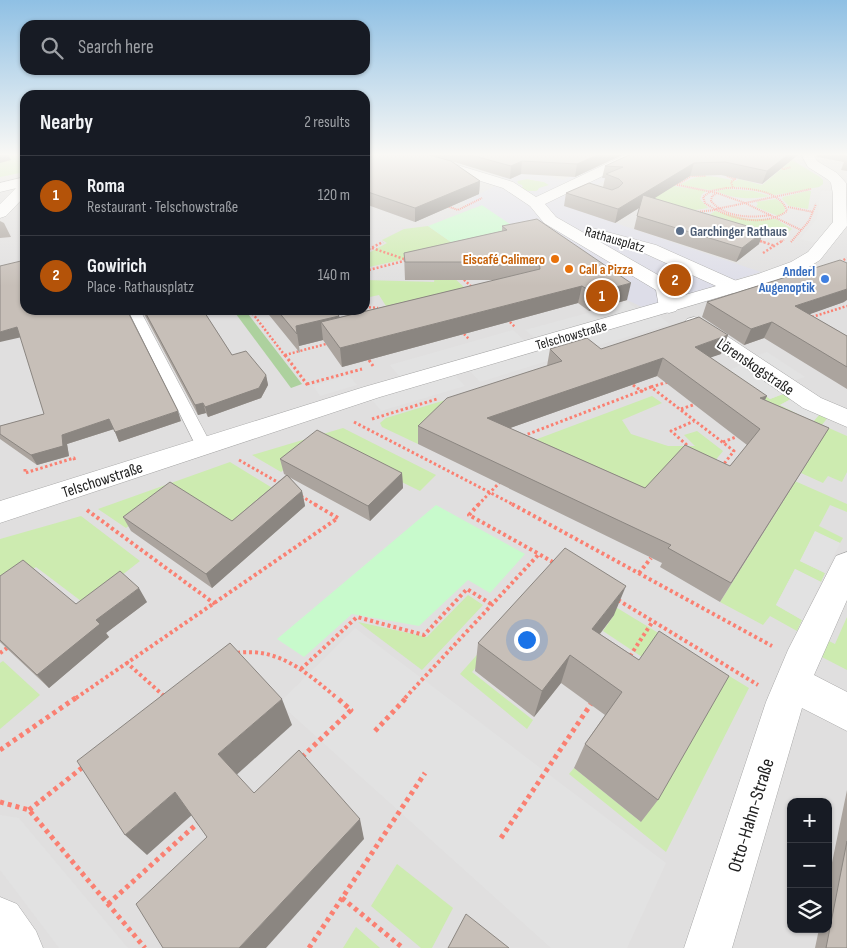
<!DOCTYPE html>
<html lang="en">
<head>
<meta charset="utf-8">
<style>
	body { margin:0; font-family:"Sofia Sans Condensed",sans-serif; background:#20242c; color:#f1f3f6 }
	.controls { position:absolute; right:15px; bottom:15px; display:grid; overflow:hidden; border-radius:10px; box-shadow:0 1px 4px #0004 }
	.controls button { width:45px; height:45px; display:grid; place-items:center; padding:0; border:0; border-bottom:1px solid #363941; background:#171b24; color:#f1f3f6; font:25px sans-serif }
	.you { position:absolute; left:526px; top:639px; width:18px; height:18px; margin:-12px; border:4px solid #fff; border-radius:50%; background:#1a73e8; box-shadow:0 0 0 8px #1a73e833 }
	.badge { display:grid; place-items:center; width:32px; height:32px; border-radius:50%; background:#b45309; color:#fff; font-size:16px; font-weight:700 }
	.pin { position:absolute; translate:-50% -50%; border:2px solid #fff; box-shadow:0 1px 5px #0006 }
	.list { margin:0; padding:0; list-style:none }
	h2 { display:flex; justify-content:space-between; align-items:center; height:65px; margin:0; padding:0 20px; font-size:21px }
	h2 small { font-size:16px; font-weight:400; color:#9ea1a6 }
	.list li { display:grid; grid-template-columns:32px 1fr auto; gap:15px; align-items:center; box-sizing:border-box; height:80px; padding:0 20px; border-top:1px solid #363941 }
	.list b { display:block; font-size:19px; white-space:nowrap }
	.list p { margin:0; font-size:16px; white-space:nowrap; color:#9ea1a6 }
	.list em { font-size:16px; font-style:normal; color:#9ea1a6 }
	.icon { flex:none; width:28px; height:28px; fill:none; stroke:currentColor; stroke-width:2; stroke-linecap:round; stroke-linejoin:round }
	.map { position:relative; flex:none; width:847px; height:948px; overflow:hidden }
	.search { position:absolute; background:#171b24; box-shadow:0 1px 4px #0004; left:20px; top:20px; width:350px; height:55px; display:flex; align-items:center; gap:12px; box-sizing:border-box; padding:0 18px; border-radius:15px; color:#9ea1a6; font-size:19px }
	.panel { position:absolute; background:#171b24; box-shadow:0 1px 4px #0004; left:20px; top:90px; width:350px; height:225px; border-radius:15px }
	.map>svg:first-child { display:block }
</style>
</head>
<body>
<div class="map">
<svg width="847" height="948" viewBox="0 0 847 948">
	<rect width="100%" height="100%" fill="#f2efe9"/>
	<!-- residential -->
	<path fill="#e0dfdf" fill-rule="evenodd" d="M0,154H25V310H365V154H847V948H0ZM791,802H828V929H791Z"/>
	<!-- grass -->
	<g fill="#cdebb0">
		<path d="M0,154H25V172L0,177Z"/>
		<path d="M792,160L820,177L823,180V184L819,187L775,195L739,187L709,190L680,185C700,172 713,176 736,181L739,179L762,185Z"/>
		<path d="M526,179L544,182L549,185C541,191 530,194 521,188L522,185L517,183L518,180Z"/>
		<path d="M673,186L706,191L702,194L700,199L708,208L689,211L620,196Z"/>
		<path d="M727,189L753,191L770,196C750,200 734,199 716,191Z"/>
		<path d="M807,191H811L808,209L789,206L782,199L783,197Z"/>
		<path d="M776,199L783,204L785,208L784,213L778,216L756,207L758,204L756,202Z"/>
		<path d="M715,211L747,219H776L792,229L784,236L754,227L715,226L706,217Z"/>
		<path d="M428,226L458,247L365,268V255L387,243L382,240L404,229Z"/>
		<path d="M431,257L465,288L386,306L379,295L365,298V280L434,282L435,276Z"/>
		<path d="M729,370L770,399L783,394L791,399L780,405L828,417L822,425L847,436V472L842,482L828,476L823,483L801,473L817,447L706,378Z"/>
		<path d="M472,392L418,444L382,427L380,423L386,418Z"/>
		<path d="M652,396L662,403L622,420L631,434L668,446H695L684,435L697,431L723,451L673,512L524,444Z"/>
		<path d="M343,428L436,475L420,491L318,441L281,472L252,455Z"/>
		<path d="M230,462L279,492L239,526L179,489L126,528L98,509Z"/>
		<path d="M788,478L847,504V512L830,505L819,526L843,538L840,543L815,532L800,561L825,573L821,582L795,569L776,605L802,620L797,631L770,616L763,625L720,602L792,487Z"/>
		<path d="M81,516L140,561L85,604L36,567L0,591V539Z"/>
		<path d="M553,569L749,688L666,852L569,774L574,768L641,822L645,659L603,631L614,615L556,578L472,672L533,720L527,729L460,674Z"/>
		<path d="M468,595L483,605L422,670L358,622L427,637Z"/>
		<path d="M847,617V670L814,653L821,637L835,644Z"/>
		<path d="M3,661L40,695L0,729V663Z"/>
		<path d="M397,864L453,908L432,948H421L371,906Z"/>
		<path d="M356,927L380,948H343Z"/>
	</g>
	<!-- forest -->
	<path fill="#add19e" d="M233,310H245L302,384L291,388Z"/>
	<!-- park -->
	<g fill="#c8facc">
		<path d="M482,205L522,232L458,247L428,226Z"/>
		<path d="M436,505L525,554L490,593L468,580L419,626L352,614L304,657L277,639Z"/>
	</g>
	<!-- parking -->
	<g fill="#e2e2e2">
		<path d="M821,191H833L832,221L816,243L800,239L817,218Z"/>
		<path d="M628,302L639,311L536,339L525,330Z"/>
		<path d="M658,315L670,324L593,347L582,338Z"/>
		<path d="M513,330L525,341L399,376L390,365Z"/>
		<path d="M572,341L583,350L480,382L470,371Z"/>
		<path d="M767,352L805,377L792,381L755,356Z"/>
		<path d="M741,365L783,394L770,399L729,370Z"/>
		<path d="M349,375L357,385L320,396L313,386Z"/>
		<path d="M455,375L465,386L381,411L372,400Z"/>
		<path d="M791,399L820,414L813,422L780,405Z"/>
		<path d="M815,531L840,543L825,573L800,561Z"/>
		<path d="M795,569L821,582L802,620L776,605Z"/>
		<path d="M355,628L666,863L627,948H551L279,703Z"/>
		<path d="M0,815L19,818L128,948H59L0,870Z"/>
	</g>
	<!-- plaza -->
	<path fill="#dddde8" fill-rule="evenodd" d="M622,154H657L592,187L565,206L761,272L644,308L627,300L535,235L525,234L482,205L474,208L464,202L495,186L472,179L435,157L501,178L511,173L546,175L563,180L575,174L579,175L592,166L604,167L607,164L600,163H611L614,162L612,159ZM528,179L544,182L549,185L539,188L537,191H525L521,188L523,186L518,184L517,181Z"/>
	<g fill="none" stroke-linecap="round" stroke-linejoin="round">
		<defs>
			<path id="service" d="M128,310H140L212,446L210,450L204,452L198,450Z"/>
			<path id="pedestrian" d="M402,154H421L513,182L536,197L627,154H643L642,157L545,204L556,217L584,233L586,229L592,228L656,245L741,283L744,287L741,291L734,293L727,291L644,253L595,239L672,283L675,287L679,307L676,311L669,313L662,311L659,307L656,290L544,223L530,206L503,188L404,157Z"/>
			<g id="minor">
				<path d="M801,154H813L817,161L837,173L846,183L847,226L820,260L804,270L771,282L380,397L0,523V501L364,387L758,274L791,262L808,252L833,222V194L831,183L827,179L808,167Z"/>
				<path d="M25,183V196L6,216L0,218V204L20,184Z"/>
				<path d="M694,317L701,319L821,398L847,409V427L803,408L687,327L684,323L687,319Z"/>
				<path d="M847,552V600L814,675L847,692V731L802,708L732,948H684L766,702L788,650L836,556Z"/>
				<path d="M0,897L17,904L36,931L43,948H0Z"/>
			</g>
			<path id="tertiary" d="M25,177V186L0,192V183Z"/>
		</defs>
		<!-- service casing -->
		<use href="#service" stroke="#a9a9a9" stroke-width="1"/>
		<!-- pedestrian casing -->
		<use href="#pedestrian" stroke="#a9a9a9" stroke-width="1"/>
		<!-- minor casing -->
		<use href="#minor" stroke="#a9a9a9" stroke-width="1"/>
		<!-- tertiary casing -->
		<use href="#tertiary" stroke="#a9a9a9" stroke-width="1"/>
		<!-- path-far4 -->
		<g stroke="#fa8072" stroke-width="2" stroke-dasharray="1 1" stroke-linecap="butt">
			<path d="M778,167L784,169L791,167"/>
			<path d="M727,176L735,179L731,182L733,188"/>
			<path d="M673,184L717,193L745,203L801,230"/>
			<path d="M677,185L691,176H706"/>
			<path d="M726,188C746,188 780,189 787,211C764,228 727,219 705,203L703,197L711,191Z"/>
			<path d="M717,193L712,196L711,201C725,218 751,218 771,215"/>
			<path d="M736,205L811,189"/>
			<path d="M447,206L458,210L482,198"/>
			<path d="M788,207L813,212"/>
			<path d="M696,212L715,210"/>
			<path d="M757,240L764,242"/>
			<path d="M780,242L784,240"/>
			<path d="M791,242L809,221L816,204"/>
		</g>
		<!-- path-far3 -->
		<g stroke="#fa8072" stroke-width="2.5" stroke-dasharray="2 2" stroke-linecap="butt">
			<path d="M760,241L775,246"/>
			<path d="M372,248L407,260"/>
			<path d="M365,251L383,242"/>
			<path d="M763,253L782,241"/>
			<path d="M840,262L847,258"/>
			<path d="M365,271L408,260"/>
			<path d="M461,277L473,288"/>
			<path d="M365,307L378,308"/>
			<path d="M250,310L286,357"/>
			<path d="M812,317L847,306"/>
			<path d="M510,322L515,327"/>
			<path d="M464,334L469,339"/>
			<path d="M285,355L326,344"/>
		</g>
		<!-- path-far2 -->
		<g stroke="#fa8072" stroke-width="3" stroke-dasharray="2.5 2.5" stroke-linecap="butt">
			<path d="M285,355L309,387"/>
			<path d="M369,360L373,366"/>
			<path d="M307,384L362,369"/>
			<path d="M633,385L643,392"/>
			<path d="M651,387L668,382"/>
			<path d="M681,409L693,405"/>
			<path d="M372,419L437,399"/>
			<path d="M354,422L514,505"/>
			<path d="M523,436L651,387L734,451L723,465"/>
			<path d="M723,442L736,437"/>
			<path d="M685,448L688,446L671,431L694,421"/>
			<path d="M239,460L281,484"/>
			<path d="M25,469V473L74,458L75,462"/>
			<path d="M301,496L316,505"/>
			<path d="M478,505L502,480"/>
		</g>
		<!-- path-far1 -->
		<g stroke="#fa8072" stroke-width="4" stroke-dasharray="3 3" stroke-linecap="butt">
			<path d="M479,504L469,515L539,554"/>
			<path d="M512,504L772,646"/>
			<path d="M87,510L215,604"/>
			<path d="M639,573L651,558"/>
			<path d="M618,600L758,685"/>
			<path d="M0,653L7,648"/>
			<path d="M237,653C279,647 307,673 337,698"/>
			<path d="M630,656L653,621"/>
			<path d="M126,662L165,697"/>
			<path d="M301,669L357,617L424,635L467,589L491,604"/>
			<path d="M76,698L338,518L314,504"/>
			<path d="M405,698L539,554L556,564"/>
		</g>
		<!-- path -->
		<g stroke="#fa8072" stroke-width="5" stroke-dasharray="4 4" stroke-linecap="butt">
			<path d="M375,731L407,697"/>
			<path d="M0,750L77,697"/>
			<path d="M302,757L351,710L336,697"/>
			<path d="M0,802L29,810L145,948"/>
			<path d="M29,810L83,767"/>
			<path d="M501,838L591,704"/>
			<path d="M342,898L403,948"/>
			<path d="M108,904L199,822"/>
			<path d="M309,948L425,773"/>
		</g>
		<!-- service -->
		<use href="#service" fill="#fff" fill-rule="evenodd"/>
		<!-- pedestrian -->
		<use href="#pedestrian" fill="#fff" fill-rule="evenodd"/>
		<!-- minor -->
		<use href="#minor" fill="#fff" fill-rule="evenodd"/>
		<!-- tertiary -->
		<use href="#tertiary" fill="#fff" fill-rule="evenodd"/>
		<!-- path-bridge -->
		<path stroke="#fa8072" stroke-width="2" stroke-dasharray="1 1" stroke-linecap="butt" d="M716,209L736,205"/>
	</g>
	<!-- wall -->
	<g fill="#aba49e" fill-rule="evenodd">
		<path d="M365,154H624L575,177L521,174L510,179L451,161L480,181L479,194L415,222L365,204Z"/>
		<path d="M799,154L762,184L721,175L690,176L654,198L759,244L736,262L634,229L639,208L615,223L564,206L566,193L603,187L605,178H602L605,166Z"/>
		<path d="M814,154H847V171L841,170L844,162L818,157Z"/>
		<path d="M0,221L4,223L11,237L0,238Z"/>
		<path d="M502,226L627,300L589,311L578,303L342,367L323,340L299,346L300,353L265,310H334L340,317L496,280H405L404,253L502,231Z"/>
		<path d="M707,302H844L809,314L847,336V389L764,338L744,345L702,317Z"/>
		<path d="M142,310H203L232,355L266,375L268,385L261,398L208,417L206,413L198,415Z"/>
		<path d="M550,349L721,354L710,357L765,400L829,428L720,602L660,567L662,563L418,444V426L547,366ZM657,376L747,445L730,466L645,488L510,428Z"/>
		<path d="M44,414L181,421L119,442L114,429L67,444L69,456L37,465L0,439V426Z"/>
		<path d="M280,459L402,473L403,488L370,521L289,477L302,491L305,506L212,588L131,531L123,517L232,521L286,475L284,474Z"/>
		<path d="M0,576L76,604L147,602L106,633L109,637L49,688L0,642Z"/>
		<path d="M614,615L600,634L639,660L658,800L641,822L574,768L585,744L605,715L561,683L534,717L475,671L478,643Z"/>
		<path d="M847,790V948H815L819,929H828V882Z"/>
	</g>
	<!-- shaded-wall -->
	<g fill="#8b8681">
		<path d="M0,154H8L11,160L0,163Z"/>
		<path d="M600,154H624L575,177L577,164Z"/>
		<path d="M789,154H799L762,184L767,171Z"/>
		<path d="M522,161L521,174L510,179L511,166Z"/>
		<path d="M694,163L690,176L615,223L618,209Z"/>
		<path d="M480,181L479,194L415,222V208Z"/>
		<path d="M764,231L759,244L736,262L742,248Z"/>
		<path d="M631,283L627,300L589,311L593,293Z"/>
		<path d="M582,286L578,303L342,367L340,348Z"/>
		<path d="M847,289V300L844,302L788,322L795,306Z"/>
		<path d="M339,316L342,335L321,322L323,340L299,346L296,326Z"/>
		<path d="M772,322L764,338L744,345L751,329Z"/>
		<path d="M17,327L22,337L0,342V332Z"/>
		<path d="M728,335L721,354L689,365L695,347Z"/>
		<path d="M663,358L657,376L485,437L487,418Z"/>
		<path d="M266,375L268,385L261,398L208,417L205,407Z"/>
		<path d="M767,396L758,414L760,398Z"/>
		<path d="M203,403L206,413L198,415L195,405Z"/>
		<path d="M178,411L181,421L119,442L115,432Z"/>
		<path d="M109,419L114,429L67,444L69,456L37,465L31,455L62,435Z"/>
		<path d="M402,473L403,488L370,521L368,506Z"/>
		<path d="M302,491L305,506L212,588L206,574Z"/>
		<path d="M626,586L614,615L582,657L592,629Z"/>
		<path d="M139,588L147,602L106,633L109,637L49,688L37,675L96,620Z"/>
		<path d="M570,655L561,683L534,717L542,691Z"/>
		<path d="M282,699L292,725L233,778L218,754Z"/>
		<path d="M175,792L193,814L147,855L125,835Z"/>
		<path d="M360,819L364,839L266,948H239Z"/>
	</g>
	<!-- building -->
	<g fill="#c7bfb8" stroke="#8b8681" fill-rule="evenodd">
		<path d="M365,154H426L451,161L480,181L415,208L365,191Z"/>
		<path d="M467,154H600L577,164L522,161L511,166Z"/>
		<path d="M631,154H789L767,171L725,162L694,163L618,209L566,193L589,183L612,190L619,187L623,183L619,179L606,174L623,167L605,166Z"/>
		<path d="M643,195L764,231L742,248L637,216Z"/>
		<path d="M537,219L631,283L593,293L582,286L340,348L321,322L540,269L539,262H405L404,253L507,230L502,226Z"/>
		<path d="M25,260V310H127L178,411L115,432L109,419L62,435L63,446L31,455L0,434V426L44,414L17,327L0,332V266Z"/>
		<path d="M840,260L847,263V289L795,306L847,336V367L772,322L751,329L707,302Z"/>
		<path d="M144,310H203L232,355L246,351L266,375L259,388L205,407L203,403L195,405Z"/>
		<path d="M277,310H334L339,316L296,326L297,334Z"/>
		<path d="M699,317L728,335L695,347L767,396L760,398L829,428L731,583L668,548L671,545L418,426L447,398L562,361L550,349L587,338L601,349ZM663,358L760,429L730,466L685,445L645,488L487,418Z"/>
		<path d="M317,430L402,473L368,506L280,459Z"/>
		<path d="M287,475L302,491L206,574L123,517L170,482L232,521Z"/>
		<path d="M565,548L626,586L592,629L639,660L659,631L729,676L658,800L585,744L622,692L570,655L542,691L478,643Z"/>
		<path d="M23,560L76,604L120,571L139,588L96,620L100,624L37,675L0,640V576Z"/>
		<path d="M230,643L282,699L218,754L254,793L299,750L360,819L239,948H163L136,904L207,837L175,792L125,835L77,761Z"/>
		<path d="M847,841V948H826Z"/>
		<path d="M466,914L509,948H448Z"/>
	</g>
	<!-- sky -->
	<linearGradient id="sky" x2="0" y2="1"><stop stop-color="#8fc0e4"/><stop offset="0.54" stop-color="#f9f8f5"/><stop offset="1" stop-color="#f9f8f5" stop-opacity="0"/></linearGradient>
	<rect width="847" height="286" fill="url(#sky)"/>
	<!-- markers -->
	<circle fill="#5c6f8a" stroke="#fff" stroke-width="2" cx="680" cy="231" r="5"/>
	<g fill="#e8710a" stroke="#fff" stroke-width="2">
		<circle cx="555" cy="259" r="5"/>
		<circle cx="569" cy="269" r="5"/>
	</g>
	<circle fill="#3f7fe0" stroke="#fff" stroke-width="2" cx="825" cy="279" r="5"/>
	<g text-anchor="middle" stroke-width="4" stroke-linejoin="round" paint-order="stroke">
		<!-- far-service labels -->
		<g font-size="14" font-weight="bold" fill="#4e5e75" stroke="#fff" text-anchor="start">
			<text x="690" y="236">Garchinger Rathaus</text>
		</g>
		<!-- far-street labels -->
		<g font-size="14" fill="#222" stroke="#fff">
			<text transform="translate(615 239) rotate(16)" y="5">Rathausplatz</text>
			<text transform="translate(571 335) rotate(-16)" y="5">Telschowstraße</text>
		</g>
		<!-- far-food labels -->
		<g font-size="14" font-weight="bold" fill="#c56008" stroke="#fff" text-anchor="end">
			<text x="545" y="264">Eiscafé Calimero</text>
			<text x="579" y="274" text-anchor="start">Call a Pizza</text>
		</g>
		<!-- far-shop labels -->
		<g font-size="14" font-weight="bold" fill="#366cbe" stroke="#fff" text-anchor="end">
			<text x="815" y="276">Anderl<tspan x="815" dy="16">Augenoptik</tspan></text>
		</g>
		<!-- street labels -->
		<g font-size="16" fill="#222" stroke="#fff">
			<text transform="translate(756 366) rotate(34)" y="6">Lörenskogstraße</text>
			<text transform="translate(102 479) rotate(-18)" y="6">Telschowstraße</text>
		</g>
		<!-- near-street labels -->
		<g font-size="19" fill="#222" stroke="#fff">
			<text transform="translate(750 815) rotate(-73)" y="7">Otto-Hahn-Straße</text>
		</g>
	</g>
</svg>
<div class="controls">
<button>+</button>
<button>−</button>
<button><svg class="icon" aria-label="layers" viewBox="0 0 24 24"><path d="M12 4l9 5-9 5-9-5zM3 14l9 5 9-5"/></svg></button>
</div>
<div class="you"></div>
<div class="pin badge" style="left:602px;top:296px">1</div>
<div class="pin badge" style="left:675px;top:280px">2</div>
<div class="search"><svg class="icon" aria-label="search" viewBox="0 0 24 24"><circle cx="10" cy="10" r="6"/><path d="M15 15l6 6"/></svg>Search here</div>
<section class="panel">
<h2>Nearby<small>2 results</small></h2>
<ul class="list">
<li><span class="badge">1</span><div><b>Roma</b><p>Restaurant · Telschowstraße</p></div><em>120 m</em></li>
<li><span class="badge">2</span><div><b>Gowirich</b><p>Place · Rathausplatz</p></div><em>140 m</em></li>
</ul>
</section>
</div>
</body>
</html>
